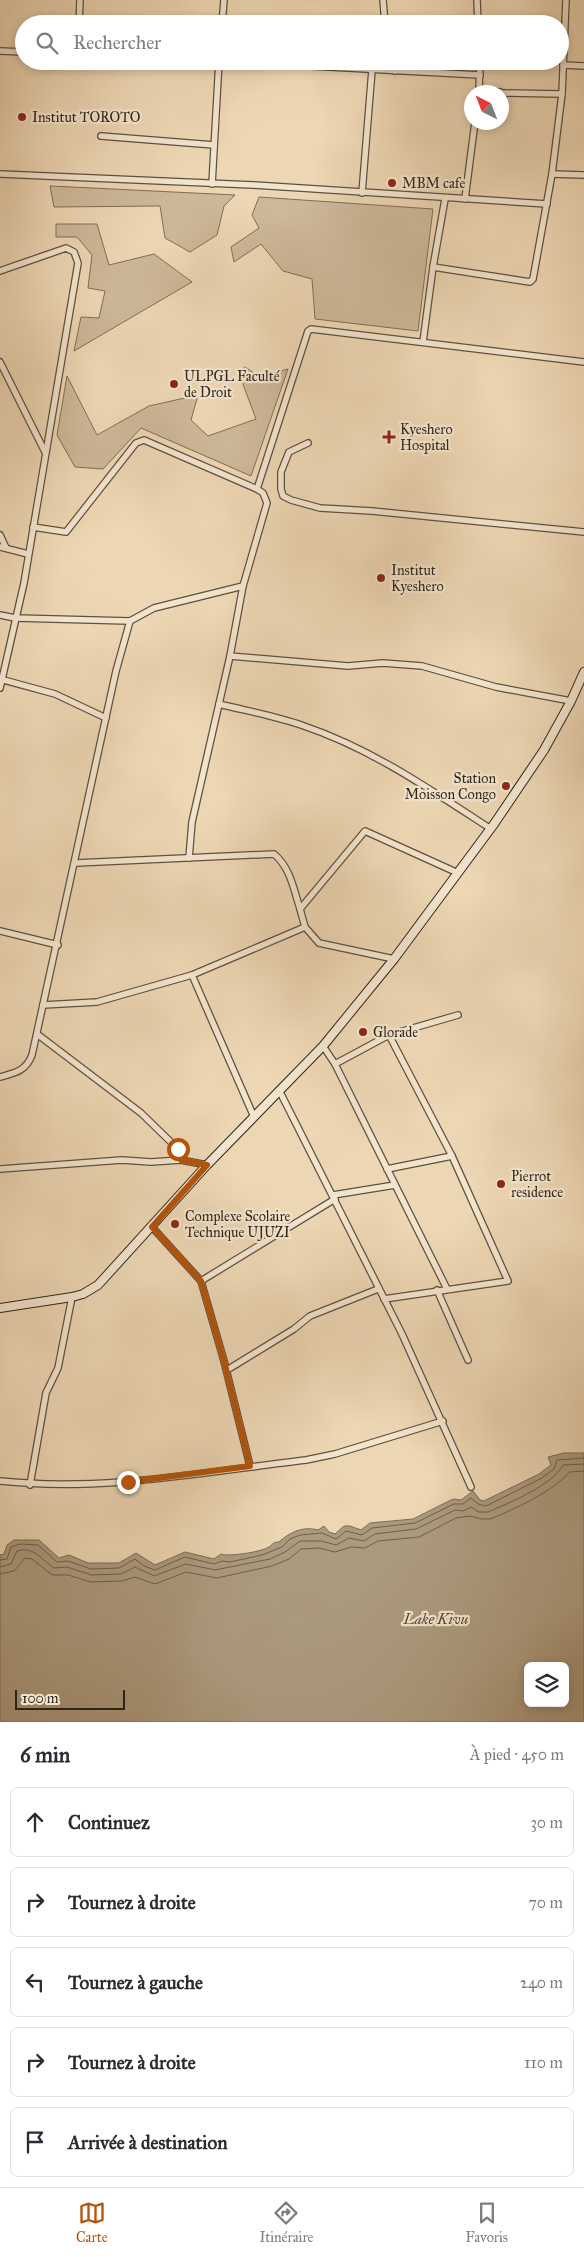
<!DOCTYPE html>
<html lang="fr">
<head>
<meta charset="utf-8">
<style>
	body { margin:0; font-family:"IM FELL Great Primer",serif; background:#f2f2f3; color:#2b2b33 }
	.controls { position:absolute; right:15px; bottom:15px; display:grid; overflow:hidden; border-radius:8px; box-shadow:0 2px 8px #0003 }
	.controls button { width:45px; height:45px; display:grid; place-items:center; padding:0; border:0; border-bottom:1px solid #e1e1e2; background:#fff; color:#2b2b33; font:25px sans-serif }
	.compass { position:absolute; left:464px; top:85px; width:45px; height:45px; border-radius:50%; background:#fff; box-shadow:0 2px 8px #0003; rotate:318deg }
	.scale { position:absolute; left:15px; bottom:12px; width:110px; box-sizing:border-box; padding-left:5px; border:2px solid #2e2518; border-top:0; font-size:14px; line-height:18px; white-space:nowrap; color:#2e2518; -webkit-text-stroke:4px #f3e4ce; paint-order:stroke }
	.stop { position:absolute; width:15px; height:15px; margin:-11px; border:4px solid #b45309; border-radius:50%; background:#fff }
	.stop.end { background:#b45309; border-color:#fff; box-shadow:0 1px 5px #0008 }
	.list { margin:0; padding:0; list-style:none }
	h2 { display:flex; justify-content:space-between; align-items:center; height:65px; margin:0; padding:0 20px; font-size:21px }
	h2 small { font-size:16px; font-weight:400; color:#7c7c81 }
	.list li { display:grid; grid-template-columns:32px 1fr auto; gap:15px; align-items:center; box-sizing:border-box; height:70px; margin:0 10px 10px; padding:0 10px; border:1px solid #e1e1e2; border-radius:8px }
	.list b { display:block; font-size:19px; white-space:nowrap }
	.list em { font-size:16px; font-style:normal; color:#7c7c81 }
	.icon { flex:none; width:28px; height:28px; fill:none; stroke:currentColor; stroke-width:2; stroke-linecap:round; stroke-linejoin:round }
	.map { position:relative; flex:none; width:584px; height:1722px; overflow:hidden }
	.search { position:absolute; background:#fff; box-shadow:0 2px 8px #0003; left:15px; right:15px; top:15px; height:55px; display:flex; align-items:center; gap:12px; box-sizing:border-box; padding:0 18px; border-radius:28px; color:#7c7c81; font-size:19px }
	.sheet { height:465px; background:#fff }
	nav { display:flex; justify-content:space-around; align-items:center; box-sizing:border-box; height:70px; border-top:1px solid #e1e1e2; background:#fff; font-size:14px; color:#7c7c81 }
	nav a { display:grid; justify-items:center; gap:2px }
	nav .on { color:#b45309 }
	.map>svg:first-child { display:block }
</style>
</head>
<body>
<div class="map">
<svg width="584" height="1722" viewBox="0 0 584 1722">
	<rect width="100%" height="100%" fill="#edd6b3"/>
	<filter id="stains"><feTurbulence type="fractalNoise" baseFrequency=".004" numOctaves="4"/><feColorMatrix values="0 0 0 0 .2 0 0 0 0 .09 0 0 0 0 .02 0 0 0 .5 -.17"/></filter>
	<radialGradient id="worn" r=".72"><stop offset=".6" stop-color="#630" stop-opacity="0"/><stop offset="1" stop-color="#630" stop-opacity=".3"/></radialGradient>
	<!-- green -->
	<g fill="#cdb899" stroke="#7e6e58">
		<path d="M50,186H51L235,195L224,206L217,235L190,252L165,238L160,206L54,207Z"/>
		<path d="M259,197L433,209L418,331L315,319L312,279L283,271L261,244L234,262L231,247L259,228L252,215Z"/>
		<path d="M56,224H97L109,265L154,254L192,282L74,351L81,317L99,318L105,291L88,288L92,255L77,237H56Z"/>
		<path d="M245,367L260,377L288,369L251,476L141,428L103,469L75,467L57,435L67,376L97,435L149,406L198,395L191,420L208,436L256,419L238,371Z"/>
	</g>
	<!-- water -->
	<path fill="#ac9a7e" stroke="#7a6b55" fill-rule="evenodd" d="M564,1453H584V1722H0V1555L4,1554L7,1545L14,1540H39L59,1558L69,1555L88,1563H119L136,1553L155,1565L185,1552L214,1559L221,1554C228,1557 261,1552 269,1547C273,1544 273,1542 279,1542C290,1532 303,1526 318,1530L324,1526L329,1532L335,1534L344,1526H350L361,1530L370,1523L413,1519L453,1499L461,1500L473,1491L480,1500L484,1501L539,1474L551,1465L548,1457ZM528,1666H565V1703H528Z"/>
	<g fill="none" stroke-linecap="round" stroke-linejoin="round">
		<!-- shore -->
		<g stroke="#6d604b" stroke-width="1">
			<path d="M0,1560L7,1559L11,1547L20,1544L38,1545L57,1562L68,1561L91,1569L119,1568L135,1559L144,1566L155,1570L185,1557L214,1564L222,1561L230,1562L262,1555L282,1547L290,1539L300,1535L322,1533L336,1539L346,1531L362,1535L372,1528L415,1523L454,1504H463L471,1498L478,1504L486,1506L542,1478L554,1469L557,1460L584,1458"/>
			<path d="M0,1567L11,1564L17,1551C35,1546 41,1560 54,1568L67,1567L92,1575L121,1574L135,1567L154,1576L186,1564L215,1570L270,1559L285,1552L300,1541H321L336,1545L349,1538L364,1541L375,1534L416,1529L455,1510L463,1511L471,1507L479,1512H488C509,1503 553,1485 563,1465L584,1464"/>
			<path d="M0,1574L14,1571L25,1558L32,1559L52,1575H68L91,1582L122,1581L135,1577L155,1584L186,1572L217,1578L272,1566L289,1559L301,1549L319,1548L335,1552L351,1547L365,1548L378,1541L419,1537L456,1518L470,1516L481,1519H490C511,1511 556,1490 569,1472L584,1471"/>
		</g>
		<defs>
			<g id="street">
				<path d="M383,0L385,24"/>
				<path d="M477,0L478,24"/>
				<path d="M79,24L80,0"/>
				<path d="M222,24L224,0"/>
				<path d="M0,51L24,52"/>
				<path d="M214,61L480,75"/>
				<path d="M393,61L395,71"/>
				<path d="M563,65L584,66"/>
				<path d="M479,91L500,92"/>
				<path d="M479,92L480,61"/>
				<path d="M502,93L562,94"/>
				<path d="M101,136L214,145"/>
				<path d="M0,174L253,185L547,204"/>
				<path d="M552,174L584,175"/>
				<path d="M212,184L219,61"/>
				<path d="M362,193L372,70"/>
				<path d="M465,199L475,122"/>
				<path d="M433,267L530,282L533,279L552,174L562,94L566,0"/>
				<path d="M0,271L66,248L74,252L78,263L24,583L0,688"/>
				<path d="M423,342L433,267L445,199"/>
				<path d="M0,362L45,452"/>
				<path d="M308,443L289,452L281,472V489L283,496L291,500L320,508L372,511L584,532"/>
				<path d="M33,527L66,532L136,443L144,440L257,489"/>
				<path d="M0,535L6,548"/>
				<path d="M0,547L28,554"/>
				<path d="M0,615L15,618L130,621L154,608L243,586"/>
				<path d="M230,656L348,666L383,663L422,666L496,687L571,701"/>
				<path d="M0,679L55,694L106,718"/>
				<path d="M219,704C247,711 276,716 304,726C372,749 431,790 491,829"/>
				<path d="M189,858L192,822L230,656L243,586L267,503L263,493L257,489L308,331L311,329L584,362"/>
				<path d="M76,863L274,854C290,867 294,890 300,909"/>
				<path d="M0,931L58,945"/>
				<path d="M394,959L319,943L305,927L300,909L365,831L458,873"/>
				<path d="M192,975L254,1117"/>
				<path d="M43,1005L97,1002L192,975L305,927"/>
				<path d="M37,1034L141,1113L178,1149L181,1160"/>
				<path d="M323,1046L335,1064L447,1289"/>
				<path d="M335,1064L389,1035L458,1015"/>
				<path d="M0,1077C15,1073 26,1071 32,1055L116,671L130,621"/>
				<path d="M279,1090L402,1334L471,1487"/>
				<path d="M0,1169L122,1160L151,1162L181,1160L207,1165"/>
				<path d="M387,1169L452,1156"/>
				<path d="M333,1195L395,1185"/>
				<path d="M152,1227L201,1281L224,1361L250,1466"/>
				<path d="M201,1281L335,1199"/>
				<path d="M437,1290L468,1360"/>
				<path d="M384,1299L508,1281L452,1156L389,1035"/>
				<path d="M227,1370L294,1329L310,1316L378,1289"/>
				<path d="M0,1481C103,1492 204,1472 306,1460L335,1454L443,1421"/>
				<path d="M30,1485L46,1393L58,1368L72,1297"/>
			</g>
			<path id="secondary" d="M0,1308L72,1297L83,1294L98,1285L207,1165L323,1046L394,959L494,824L544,750L571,701L584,672"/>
		</defs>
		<!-- street casing -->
		<use href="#street" stroke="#5e513f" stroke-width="8"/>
		<!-- secondary casing -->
		<use href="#secondary" stroke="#2e2518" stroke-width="10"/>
		<!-- street -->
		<use href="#street" stroke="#f3e4ce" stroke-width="5.5"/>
		<!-- secondary -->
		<use href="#secondary" stroke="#f3e4ce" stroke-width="8"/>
	</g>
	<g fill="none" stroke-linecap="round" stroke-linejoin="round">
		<!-- route -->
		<path stroke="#b45309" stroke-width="6" d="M128,1482L250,1466L224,1361L201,1281L152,1227L207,1165L181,1160L178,1149"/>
	</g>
	<!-- markers -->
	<g fill="#8f2418" stroke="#f3e4ce" stroke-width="2">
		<circle cx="22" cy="117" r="5"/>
		<circle cx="392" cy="183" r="5"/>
		<circle cx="174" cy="384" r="5"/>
		<path d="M386.5 429.5h5v5h5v5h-5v5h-5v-5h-5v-5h5z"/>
		<circle cx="381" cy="578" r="5"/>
		<circle cx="506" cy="786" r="5"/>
		<circle cx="363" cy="1032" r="5"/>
		<circle cx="501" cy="1184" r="5"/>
		<circle cx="175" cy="1224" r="5"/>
	</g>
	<g text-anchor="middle" stroke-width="4.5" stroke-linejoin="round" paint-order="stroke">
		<!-- poi labels -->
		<g font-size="14" fill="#2e2518" stroke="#f3e4ce" text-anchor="start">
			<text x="32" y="122">Institut TOROTO</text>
			<text x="402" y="188">MBM cafe</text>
			<text x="184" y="381">ULPGL Faculté<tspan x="184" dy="16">de Droit</tspan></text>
			<text x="400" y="434">Kyeshero<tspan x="400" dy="16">Hospital</tspan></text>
			<text x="391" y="575">Institut<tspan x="391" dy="16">Kyeshero</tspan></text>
			<text x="496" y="783" text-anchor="end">Station<tspan x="496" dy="16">Moisson Congo</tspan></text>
			<text x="373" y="1037">Glorade</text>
			<text x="511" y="1181">Pierrot<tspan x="511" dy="16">residence</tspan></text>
			<text x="185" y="1221">Complexe Scolaire<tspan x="185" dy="16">Technique UJUZI</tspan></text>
		</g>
		<!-- water labels -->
		<g font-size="15" font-style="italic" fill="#544837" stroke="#f3e4ce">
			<text x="436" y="1624">Lake Kivu</text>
		</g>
	</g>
	<rect width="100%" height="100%" filter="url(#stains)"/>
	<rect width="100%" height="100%" fill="url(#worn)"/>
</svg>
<div class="controls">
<button><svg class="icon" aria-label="layers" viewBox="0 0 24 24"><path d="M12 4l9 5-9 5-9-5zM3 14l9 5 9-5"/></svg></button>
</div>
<svg class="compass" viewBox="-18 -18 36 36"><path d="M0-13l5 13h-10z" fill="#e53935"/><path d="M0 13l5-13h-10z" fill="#7c7c81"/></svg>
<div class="scale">100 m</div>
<div class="stop" style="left:178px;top:1149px"></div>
<div class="stop end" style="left:128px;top:1482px"></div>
<div class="search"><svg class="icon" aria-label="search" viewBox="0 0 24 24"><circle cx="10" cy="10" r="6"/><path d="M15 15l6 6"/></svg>Rechercher</div>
</div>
<section class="sheet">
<h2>6 min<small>À pied · 450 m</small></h2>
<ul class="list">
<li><svg class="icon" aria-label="ahead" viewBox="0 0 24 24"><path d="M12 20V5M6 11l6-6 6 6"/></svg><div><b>Continuez</b></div><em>30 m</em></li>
<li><svg class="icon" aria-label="right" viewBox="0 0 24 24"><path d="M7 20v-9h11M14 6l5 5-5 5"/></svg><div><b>Tournez à droite</b></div><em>70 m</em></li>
<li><svg class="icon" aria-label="left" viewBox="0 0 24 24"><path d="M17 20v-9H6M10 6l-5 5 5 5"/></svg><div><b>Tournez à gauche</b></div><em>240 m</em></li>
<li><svg class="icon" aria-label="right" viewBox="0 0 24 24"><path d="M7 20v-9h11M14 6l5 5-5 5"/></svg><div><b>Tournez à droite</b></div><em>110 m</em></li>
<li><svg class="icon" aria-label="arrive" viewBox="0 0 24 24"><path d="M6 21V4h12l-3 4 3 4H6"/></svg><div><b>Arrivée à destination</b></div></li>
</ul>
</section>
<nav>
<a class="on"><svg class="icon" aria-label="map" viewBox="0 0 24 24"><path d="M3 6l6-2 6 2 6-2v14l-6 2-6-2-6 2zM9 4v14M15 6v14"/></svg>Carte</a>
<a><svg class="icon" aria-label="directions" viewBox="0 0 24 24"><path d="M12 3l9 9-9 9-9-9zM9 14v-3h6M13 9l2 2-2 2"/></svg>Itinéraire</a>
<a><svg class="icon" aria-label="saved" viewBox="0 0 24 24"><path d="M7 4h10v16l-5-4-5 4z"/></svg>Favoris</a>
</nav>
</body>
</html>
